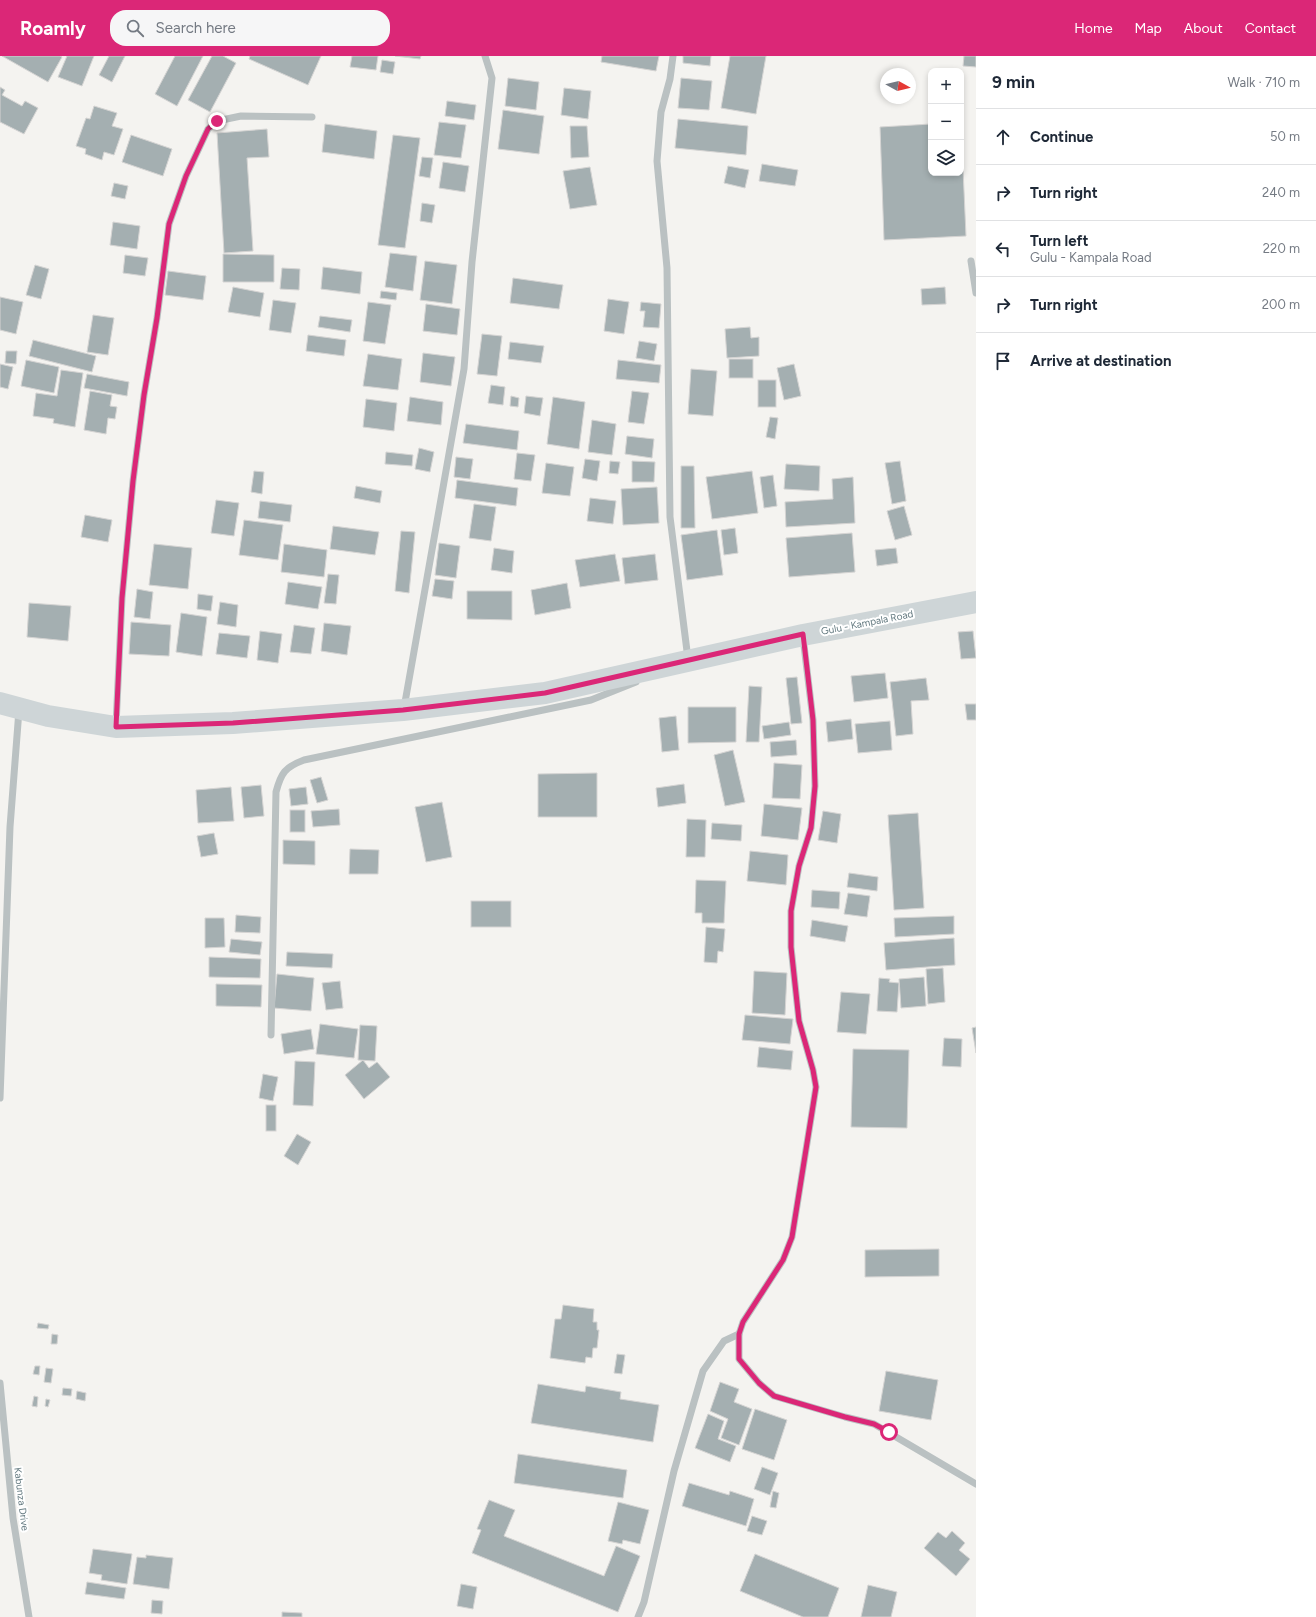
<!DOCTYPE html>
<html lang="en">
<head>
<meta charset="utf-8">
<style>
	body { margin:0; font-family:Figtree,sans-serif; background:#f6f6f7; color:#1f2937 }
	.controls { position:absolute; right:12px; top:12px; display:grid; overflow:hidden; border-radius:8px; box-shadow:0 2px 6px #0003 }
	.controls button { width:36px; height:36px; display:grid; place-items:center; padding:0; border:0; border-bottom:1px solid #e0e1e3; background:#fff; color:#1f2937; font:20px sans-serif }
	.compass { position:absolute; left:880px; top:12px; width:36px; height:36px; border-radius:50%; background:#fff; box-shadow:0 2px 6px #0003; rotate:98deg }
	.stop { position:absolute; width:12px; height:12px; margin:-9px; border:3px solid #db2777; border-radius:50%; background:#fff }
	.stop.end { background:#db2777; border-color:#fff; box-shadow:0 1px 4px #0008 }
	.list { margin:0; padding:0; list-style:none }
	h2 { display:flex; justify-content:space-between; align-items:center; height:52px; margin:0; padding:0 16px; font-size:17px }
	h2 small { font-size:13px; font-weight:400; color:#747a83 }
	.list li { display:grid; grid-template-columns:26px 1fr auto; gap:12px; align-items:center; box-sizing:border-box; height:56px; padding:0 16px; border-top:1px solid #e0e1e3 }
	.list b { display:block; font-size:15px; white-space:nowrap }
	.list p { margin:0; font-size:13px; white-space:nowrap; color:#747a83 }
	.list em { font-size:13px; font-style:normal; color:#747a83 }
	.icon { flex:none; width:22px; height:22px; fill:none; stroke:currentColor; stroke-width:2; stroke-linecap:round; stroke-linejoin:round }
	.map { position:relative; flex:none; width:976px; height:1561px; overflow:hidden }
	header { display:flex; align-items:center; gap:24px; box-sizing:border-box; height:56px; padding:0 20px; background:#db2777; color:#fff }
	header strong { font-size:19px }
	nav { display:flex; gap:22px; margin-inline-start:auto; font-size:14px }
	.search { width:280px; height:36px; background:#f6f6f7; display:flex; align-items:center; gap:10px; box-sizing:border-box; padding:0 14px; border-radius:16px; color:#747a83; font-size:15px }
	main { display:flex }
	aside { flex:1; background:#fff }
	.map>svg:first-child { display:block }
</style>
</head>
<body>
<header>
<strong>Roamly</strong>
<div class="search"><svg class="icon" aria-label="search" viewBox="0 0 24 24"><circle cx="10" cy="10" r="6"/><path d="M15 15l6 6"/></svg>Search here</div>
<nav><a>Home</a><a>Map</a><a>About</a><a>Contact</a></nav>
</header>
<main>
<div class="map">
<svg width="976" height="1561" viewBox="0 0 976 1561">
	<rect width="100%" height="100%" fill="#f4f3f0"/>
	<!-- building -->
	<g fill="#a4afb1" stroke="#d5d4d3">
		<path d="M2,0H60L62,1L48,26Z"/>
		<path d="M67,0H94L82,30L58,21Z"/>
		<path d="M109,0H125L112,26L99,19Z"/>
		<path d="M175,0H203L177,50L155,38Z"/>
		<path d="M212,0H223L236,7L210,56L188,44Z"/>
		<path d="M250,0H321L308,29L249,3Z"/>
		<path d="M352,0H378L376,14L350,11Z"/>
		<path d="M395,0H421L420,3Z"/>
		<path d="M602,0H659L656,15L601,6Z"/>
		<path d="M683,0H711L710,10L683,7Z"/>
		<path d="M730,0H766L756,58L721,52Z"/>
		<path d="M964,0H976V11L963,10Z"/>
		<path d="M382,4L395,6L393,18L380,16Z"/>
		<path d="M508,22L539,26L536,54L505,50Z"/>
		<path d="M681,22L712,25L709,54L678,52Z"/>
		<path d="M0,31L5,34L2,39L22,50L25,45L38,52L24,78L0,66Z"/>
		<path d="M564,32L591,35L588,63L561,59Z"/>
		<path d="M447,45L476,49L474,64L445,60Z"/>
		<path d="M94,50L117,57L112,70L123,73L114,99L104,96L102,104L85,98L86,93L76,90L86,62L90,63Z"/>
		<path d="M503,54L544,60L539,98L498,93Z"/>
		<path d="M678,63L748,70L746,99L675,92Z"/>
		<path d="M439,66L466,69L461,102L434,99Z"/>
		<path d="M961,67L966,180L884,184L880,71L931,68V117H961Z"/>
		<path d="M325,68L377,75L374,103L322,96Z"/>
		<path d="M570,70H587L589,101L571,102Z"/>
		<path d="M267,73L269,101L247,102L253,195L224,197L217,77Z"/>
		<path d="M131,79L172,93L163,120L122,106Z"/>
		<path d="M393,79L420,82L405,192L378,189Z"/>
		<path d="M422,101L433,102L430,122L419,120Z"/>
		<path d="M443,106L469,110L465,136L439,132Z"/>
		<path d="M762,108L798,114L795,130L759,125Z"/>
		<path d="M728,110L749,114L745,132L724,127Z"/>
		<path d="M590,111L597,149L570,153L563,115Z"/>
		<path d="M114,127L128,130L125,143L111,140Z"/>
		<path d="M422,147L435,149L432,167L420,165Z"/>
		<path d="M113,166L140,170L137,193L110,189Z"/>
		<path d="M390,197L417,200L413,235L385,231Z"/>
		<path d="M223,198L274,199V226H223Z"/>
		<path d="M125,199L148,202L145,220L123,217Z"/>
		<path d="M425,205L457,209L452,248L420,244Z"/>
		<path d="M35,209L49,213L41,243L26,239Z"/>
		<path d="M323,211L362,216L360,238L321,233Z"/>
		<path d="M282,212L300,213L299,234L280,233Z"/>
		<path d="M168,215L206,220L203,244L165,239Z"/>
		<path d="M513,222L563,229L559,253L510,247Z"/>
		<path d="M233,231L264,237L260,261L228,256Z"/>
		<path d="M945,231L946,248L922,249L921,233Z"/>
		<path d="M381,235L397,237L396,244L380,242Z"/>
		<path d="M0,241L23,246L16,278L0,274Z"/>
		<path d="M608,243L629,246L624,278L604,275Z"/>
		<path d="M273,244L296,247L291,277L269,274Z"/>
		<path d="M368,246L391,249L385,288L363,285Z"/>
		<path d="M641,246L661,248L659,272L643,271L645,255H640Z"/>
		<path d="M426,248L460,253L457,279L423,275Z"/>
		<path d="M93,259L114,262L108,299L87,296Z"/>
		<path d="M320,260L352,264L350,276L318,271Z"/>
		<path d="M750,271L751,282L759,281V300L727,302L725,273Z"/>
		<path d="M482,278L502,280L497,320L477,318Z"/>
		<path d="M308,279L346,284L344,300L306,295Z"/>
		<path d="M33,284L96,300L92,316L29,300Z"/>
		<path d="M639,285L657,288L654,305L636,302Z"/>
		<path d="M510,286L544,290L541,307L508,303Z"/>
		<path d="M6,295H17L16,308L5,307Z"/>
		<path d="M423,297L455,301L451,330L420,326Z"/>
		<path d="M368,298L402,303L398,334L363,330Z"/>
		<rect x="729" y="303" width="24" height="19"/>
		<path d="M26,304L59,311L54,337L21,330Z"/>
		<path d="M618,304L661,309L659,327L616,323Z"/>
		<path d="M0,308L13,311L8,333L0,331Z"/>
		<path d="M794,308L801,340L784,344L777,312Z"/>
		<path d="M691,313L717,315L713,360L688,358Z"/>
		<path d="M61,314L83,317L75,371L53,367L54,363L33,360L36,337L57,340Z"/>
		<path d="M87,318L129,326L127,340L84,332Z"/>
		<rect x="758" y="324" width="18" height="27"/>
		<path d="M491,329L505,331L503,349L488,347Z"/>
		<path d="M90,335L112,339L110,350L117,351L115,363L108,362L106,378L84,374Z"/>
		<path d="M632,335L649,337L644,368L628,366Z"/>
		<path d="M511,340L519,342L518,351L510,350Z"/>
		<path d="M526,340L543,342L540,360L524,357Z"/>
		<path d="M410,341L443,346L441,369L407,365Z"/>
		<path d="M553,341L585,346L579,393L547,388Z"/>
		<path d="M366,343L397,347L394,375L363,371Z"/>
		<path d="M770,361L778,362L775,383L766,381Z"/>
		<path d="M592,364L616,368L612,399L588,396Z"/>
		<path d="M466,368L519,375L517,394L463,387Z"/>
		<path d="M627,380L654,383L652,402L625,398Z"/>
		<path d="M419,392L434,396L430,416L415,413Z"/>
		<path d="M386,396L413,399L412,410L385,408Z"/>
		<path d="M517,397L535,399L531,425L514,423Z"/>
		<path d="M456,401L473,403L470,423L454,421Z"/>
		<path d="M585,403L600,405L597,425L582,422Z"/>
		<path d="M610,405L620,406L618,418L609,417Z"/>
		<path d="M632,405L655,406L654,426H632Z"/>
		<path d="M900,405L906,445L892,448L885,407Z"/>
		<path d="M546,407L574,411L570,440L542,437Z"/>
		<path d="M786,408L820,410L819,435L784,433Z"/>
		<path d="M681,410H694L695,472H681Z"/>
		<path d="M254,415L264,416L262,438L251,436Z"/>
		<path d="M752,415L758,457L712,463L706,421Z"/>
		<path d="M773,419L777,450L764,452L760,421Z"/>
		<path d="M853,421L855,467L786,471L785,446L833,443L832,423Z"/>
		<path d="M457,424L518,432L516,450L455,442Z"/>
		<path d="M356,430L382,435L380,447L354,442Z"/>
		<path d="M657,431L659,467L623,469L621,433Z"/>
		<path d="M590,442L616,445L613,468L587,465Z"/>
		<path d="M216,444L239,447L234,480L211,477Z"/>
		<path d="M260,445L292,449L290,466L258,462Z"/>
		<path d="M474,448L496,451L491,485L469,482Z"/>
		<path d="M904,450L912,479L895,484L887,455Z"/>
		<path d="M85,459L112,464L108,486L81,481Z"/>
		<path d="M244,464L283,469L278,504L239,499Z"/>
		<path d="M333,470L379,476L375,499L330,493Z"/>
		<path d="M735,472L738,497L724,499L721,474Z"/>
		<path d="M717,474L723,519L687,524L681,479Z"/>
		<path d="M401,475L415,476L409,537L395,535Z"/>
		<path d="M852,477L855,516L789,521L786,482Z"/>
		<path d="M439,487L460,490L456,522L435,519Z"/>
		<path d="M154,488L192,492L188,533L149,529Z"/>
		<path d="M284,488L327,494L324,521L281,516Z"/>
		<path d="M494,492L514,495L512,517L491,514Z"/>
		<path d="M896,492L898,507L877,510L875,494Z"/>
		<path d="M615,498L620,525L580,531L575,504Z"/>
		<path d="M655,498L658,524L625,528L622,502Z"/>
		<path d="M328,518L339,519L336,548L324,547Z"/>
		<path d="M435,523L454,525L452,543L432,540Z"/>
		<path d="M288,526L322,531L318,553L285,548Z"/>
		<path d="M567,527L571,552L535,559L531,534Z"/>
		<path d="M137,533L153,536L150,563L134,561Z"/>
		<path d="M467,535H512V564L467,563Z"/>
		<path d="M198,538L213,540L211,555L197,553Z"/>
		<path d="M220,546L238,549L236,571L217,568Z"/>
		<path d="M29,547L71,550L68,585L27,581Z"/>
		<path d="M181,557L207,561L202,600L176,596Z"/>
		<path d="M131,566L171,569L169,600L129,598Z"/>
		<path d="M324,567L351,570L347,599L321,595Z"/>
		<path d="M294,569L315,572L311,598L290,596Z"/>
		<path d="M260,575L282,578L278,607L257,604Z"/>
		<path d="M973,575L976,602L961,603L958,576Z"/>
		<path d="M219,577L250,580L247,602L216,598Z"/>
		<path d="M885,617L888,642L854,646L851,620Z"/>
		<path d="M797,621L802,667L791,668L786,622Z"/>
		<path d="M926,622L929,644L911,645L913,678L896,680L890,626Z"/>
		<path d="M749,630L762,631L759,686H746Z"/>
		<path d="M965,648H976V664H967Z"/>
		<path d="M688,651H736V686L688,687Z"/>
		<path d="M676,660L679,694L662,696L659,662Z"/>
		<path d="M851,663L853,683L828,686L826,666Z"/>
		<path d="M890,665L892,694L858,697L855,668Z"/>
		<path d="M789,666L791,679L764,683L762,670Z"/>
		<path d="M796,684L797,699L771,701L770,686Z"/>
		<path d="M733,694L745,746L725,750L714,699Z"/>
		<path d="M774,707L802,709L800,743L772,742Z"/>
		<path d="M597,717V761H538V718Z"/>
		<path d="M321,721L328,744L317,747L310,724Z"/>
		<path d="M684,728L686,747L658,751L656,732Z"/>
		<path d="M261,729L264,760L244,762L241,731Z"/>
		<path d="M231,731L234,765L198,767L196,734Z"/>
		<path d="M306,731L308,748L291,750L289,733Z"/>
		<path d="M442,746L452,801L426,806L415,751Z"/>
		<path d="M764,748L802,752L798,784L761,780Z"/>
		<path d="M339,753L340,769L313,771L311,755Z"/>
		<rect x="290" y="754" width="15" height="22"/>
		<path d="M823,755L841,758L837,787L818,784Z"/>
		<path d="M918,757L924,852L894,854L888,759Z"/>
		<path d="M687,763L706,764L705,801H686Z"/>
		<path d="M712,767L742,769L741,785L711,783Z"/>
		<path d="M214,777L218,798L201,801L197,780Z"/>
		<path d="M283,784L315,785V809L283,808Z"/>
		<path d="M350,793L379,794L378,818H349Z"/>
		<path d="M750,795L788,799L786,829L747,825Z"/>
		<path d="M849,817L878,821L877,835L847,831Z"/>
		<path d="M696,824L726,825L724,867H702V857H695Z"/>
		<path d="M812,834L840,836L839,853L811,851Z"/>
		<path d="M848,837L870,840L867,861L844,858Z"/>
		<rect x="471" y="845" width="40" height="26"/>
		<path d="M236,859L261,861L260,877L235,876Z"/>
		<path d="M954,860V878L895,881L894,862Z"/>
		<path d="M205,862H224L225,891L205,892Z"/>
		<path d="M812,864L848,870L845,886L810,880Z"/>
		<path d="M706,871L725,873L723,896L718,895L717,907L704,906Z"/>
		<path d="M954,882L955,909L886,914L884,887Z"/>
		<path d="M231,883L262,886L260,899L229,896Z"/>
		<path d="M287,896L333,898L332,912L286,910Z"/>
		<path d="M209,901L261,903L260,922L209,921Z"/>
		<path d="M943,912L945,946L928,948L926,913Z"/>
		<path d="M754,915L787,917L785,959L752,957Z"/>
		<path d="M277,918L314,922L311,955L274,952Z"/>
		<path d="M924,921L926,950L901,952L899,923Z"/>
		<path d="M879,922L890,923L889,926L899,927L897,956L877,955Z"/>
		<path d="M340,925L343,952L326,954L322,927Z"/>
		<path d="M216,928L262,929L261,951L216,950Z"/>
		<path d="M841,936L870,938L866,978L837,976Z"/>
		<path d="M745,959L793,963L790,988L742,984Z"/>
		<path d="M320,968L358,973L354,1002L316,998Z"/>
		<path d="M360,969L377,970L375,1005L358,1004Z"/>
		<path d="M976,971V997L972,972Z"/>
		<path d="M311,973L314,993L284,998L281,978Z"/>
		<path d="M944,982L962,983L961,1011L942,1010Z"/>
		<path d="M759,991L793,995L791,1014L757,1011Z"/>
		<path d="M853,993L909,994L907,1072L851,1071Z"/>
		<path d="M363,1004L369,1012L377,1006L390,1021L364,1043L345,1019Z"/>
		<path d="M295,1005L315,1006L313,1050L293,1049Z"/>
		<path d="M263,1018L278,1021L273,1045L259,1042Z"/>
		<rect x="266" y="1049" width="10" height="26"/>
		<path d="M297,1078L311,1086L298,1109L284,1100Z"/>
		<path d="M939,1193V1220L865,1221V1194Z"/>
		<path d="M563,1249L594,1253L593,1266H597V1274H599L597,1292H593L592,1302L586,1301L585,1307L550,1302L555,1263H561Z"/>
		<path d="M38,1267L49,1269L48,1273L37,1272Z"/>
		<path d="M52,1278L58,1279L57,1288H51Z"/>
		<path d="M617,1298L625,1299L622,1318L614,1317Z"/>
		<path d="M35,1310H40L39,1319L33,1318Z"/>
		<path d="M46,1312L53,1313L51,1327L44,1326Z"/>
		<path d="M886,1315L938,1324L931,1364L879,1355Z"/>
		<path d="M720,1326L739,1333L734,1346L752,1353L739,1389L721,1382L728,1363L710,1355Z"/>
		<path d="M538,1328L585,1336L586,1330L621,1336L620,1343L659,1349L653,1386L531,1367Z"/>
		<path d="M63,1332L72,1333L71,1340L62,1339Z"/>
		<path d="M77,1335L86,1337L85,1345L76,1343Z"/>
		<path d="M34,1340L38,1341L37,1351L32,1350Z"/>
		<path d="M46,1343L50,1344L48,1351L45,1350Z"/>
		<path d="M755,1353L787,1364L774,1404L742,1393Z"/>
		<path d="M708,1358L724,1365L718,1383L736,1390L730,1406L695,1392Z"/>
		<path d="M518,1398L627,1414L623,1442L514,1427Z"/>
		<path d="M762,1411L778,1417L770,1439L754,1433Z"/>
		<path d="M689,1427L729,1439L730,1435L754,1443L746,1470L682,1450Z"/>
		<path d="M773,1435L779,1437L776,1452L770,1451Z"/>
		<path d="M489,1444L515,1454L504,1480L604,1520L616,1490L640,1500L618,1556L472,1497L481,1474L477,1473Z"/>
		<path d="M618,1446L649,1454L640,1488L623,1484L622,1488L608,1485Z"/>
		<path d="M752,1460L767,1465L762,1479L747,1475Z"/>
		<path d="M952,1475L965,1487L959,1494L970,1503L956,1520L924,1492L938,1476L946,1482Z"/>
		<path d="M93,1493L132,1498L127,1528L101,1524L102,1519L89,1517Z"/>
		<path d="M755,1498L839,1532L828,1561H803L740,1535Z"/>
		<path d="M146,1499L173,1502L169,1533L133,1528L137,1501L146,1502Z"/>
		<path d="M87,1526L126,1532L124,1543L85,1538Z"/>
		<path d="M461,1528L477,1531L473,1553L457,1550Z"/>
		<path d="M868,1529L897,1536L891,1561H861Z"/>
		<path d="M152,1544L163,1545L162,1558L151,1557Z"/>
		<path d="M282,1556L302,1557V1561H282Z"/>
	</g>
	<g fill="none" stroke-linecap="round" stroke-linejoin="round">
		<!-- minor -->
		<g stroke="#bac1c2" stroke-width="7">
			<path d="M673,0L670,23L661,56L657,105L667,212L670,461L688,603"/>
			<path d="M971,205L976,237"/>
			<path d="M803,581L813,664L815,730L811,772L799,810L791,855V891L799,965L813,1014L816,1031L792,1181L783,1204L743,1266L739,1278V1303L759,1327L774,1340L845,1361L874,1368L976,1428"/>
			<path d="M404,652L464,313L472,206L492,22L485,0"/>
			<path d="M116,669L122,542L133,425L144,339L157,262L169,168L186,120L208,73L217,65L241,60L312,61"/>
			<path d="M271,979L276,736C281,717 285,711 304,704L591,644L636,626"/>
			<path d="M0,1042L10,771L19,654"/>
			<path d="M0,1327L13,1462L29,1561"/>
			<path d="M638,1561L644,1546L674,1415L703,1315L724,1285L739,1278"/>
		</g>
		<!-- major -->
		<path stroke="#ced5d7" stroke-width="22" d="M0,647L48,660L116,671L233,667L403,654L545,637L803,579L976,546"/>
	</g>
	<g fill="none" stroke-linecap="round" stroke-linejoin="round">
		<!-- route -->
		<path stroke="#db2777" stroke-width="5" d="M217,65L208,73L186,120L169,168L157,262L144,339L133,425L122,542L116,671L233,667L403,654L545,637L803,578L813,664L815,730L811,772L799,810L791,855V891L799,965L813,1014L816,1031L792,1181L783,1204L743,1266L739,1278V1303L759,1327L774,1340L845,1361L874,1368L889,1376"/>
	</g>
	<g text-anchor="middle" stroke-width="4" stroke-linejoin="round" paint-order="stroke">
		<!-- street labels -->
		<g font-size="10" fill="#647a80" stroke="#fff">
			<text transform="translate(867 566) rotate(-11)" y="4">Gulu - Kampala Road</text>
			<text transform="translate(22 1443) rotate(83)" y="4">Kabunza Drive</text>
		</g>
	</g>
</svg>
<div class="controls">
<button>+</button>
<button>−</button>
<button><svg class="icon" aria-label="layers" viewBox="0 0 24 24"><path d="M12 4l9 5-9 5-9-5zM3 14l9 5 9-5"/></svg></button>
</div>
<svg class="compass" viewBox="-18 -18 36 36"><path d="M0-13l5 13h-10z" fill="#e53935"/><path d="M0 13l5-13h-10z" fill="#747a83"/></svg>
<div class="stop" style="left:889px;top:1376px"></div>
<div class="stop end" style="left:217px;top:65px"></div>
</div>
<aside>
<h2>9 min<small>Walk · 710 m</small></h2>
<ul class="list">
<li><svg class="icon" aria-label="ahead" viewBox="0 0 24 24"><path d="M12 20V5M6 11l6-6 6 6"/></svg><div><b>Continue</b></div><em>50 m</em></li>
<li><svg class="icon" aria-label="right" viewBox="0 0 24 24"><path d="M7 20v-9h11M14 6l5 5-5 5"/></svg><div><b>Turn right</b></div><em>240 m</em></li>
<li><svg class="icon" aria-label="left" viewBox="0 0 24 24"><path d="M17 20v-9H6M10 6l-5 5 5 5"/></svg><div><b>Turn left</b><p>Gulu - Kampala Road</p></div><em>220 m</em></li>
<li><svg class="icon" aria-label="right" viewBox="0 0 24 24"><path d="M7 20v-9h11M14 6l5 5-5 5"/></svg><div><b>Turn right</b></div><em>200 m</em></li>
<li><svg class="icon" aria-label="arrive" viewBox="0 0 24 24"><path d="M6 21V4h12l-3 4 3 4H6"/></svg><div><b>Arrive at destination</b></div></li>
</ul>
</aside>
</main>
</body>
</html>
